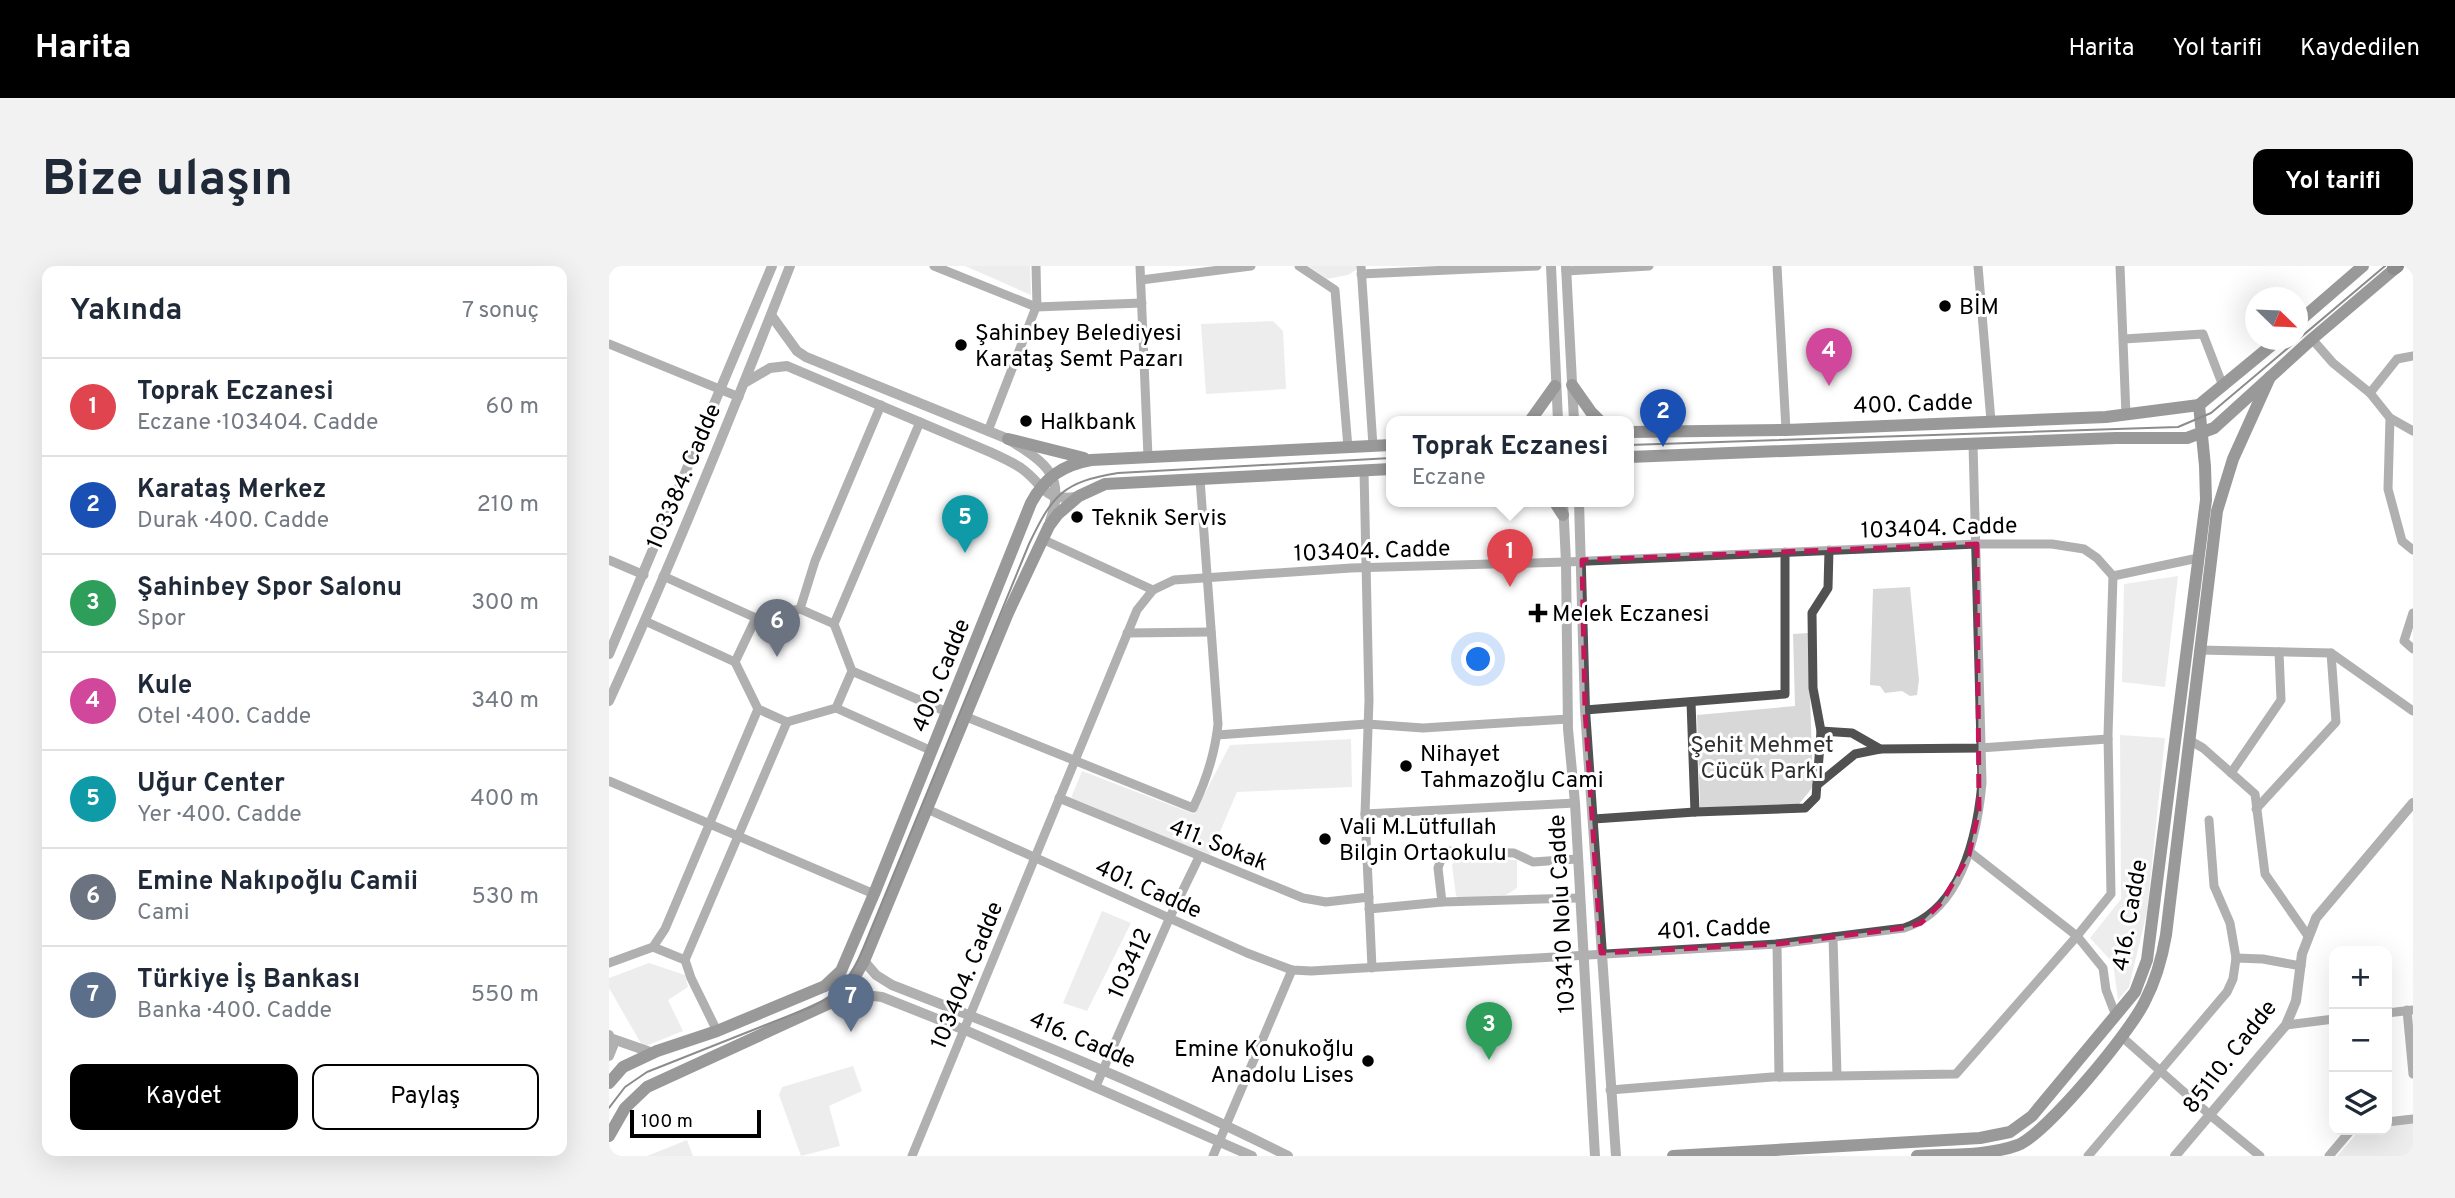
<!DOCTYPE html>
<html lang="tr">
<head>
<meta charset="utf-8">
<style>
	body { margin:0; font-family:Overpass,sans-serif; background:#f2f2f3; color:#1f2937 }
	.controls { position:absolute; right:21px; bottom:21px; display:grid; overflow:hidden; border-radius:14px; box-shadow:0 7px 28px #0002 }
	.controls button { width:63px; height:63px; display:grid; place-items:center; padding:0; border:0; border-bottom:2px solid #e0e1e3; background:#fff; color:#1f2937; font:35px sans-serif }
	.compass { position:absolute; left:1636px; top:21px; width:63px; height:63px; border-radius:50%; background:#fff; box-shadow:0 7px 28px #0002; rotate:113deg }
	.scale { position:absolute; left:21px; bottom:18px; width:131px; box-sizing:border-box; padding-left:7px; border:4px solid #000; border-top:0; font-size:19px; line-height:24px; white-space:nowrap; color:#000; -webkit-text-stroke:5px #fff; paint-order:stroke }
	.you { position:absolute; left:870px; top:394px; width:24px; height:24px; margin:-18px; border:5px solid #fff; border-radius:50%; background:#1a73e8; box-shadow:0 0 0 10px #1a73e833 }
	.badge { display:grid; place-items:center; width:46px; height:46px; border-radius:50%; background:#000; color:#fff; font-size:23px; font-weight:700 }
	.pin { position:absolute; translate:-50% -58px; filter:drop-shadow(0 2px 4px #0008) }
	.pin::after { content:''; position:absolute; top:37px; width:24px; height:21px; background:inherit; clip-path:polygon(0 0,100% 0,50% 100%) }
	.popup { position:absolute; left:777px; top:150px; width:248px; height:91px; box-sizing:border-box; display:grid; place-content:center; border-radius:14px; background:#fff; filter:drop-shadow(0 2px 5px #0005); font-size:23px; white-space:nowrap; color:#747a83 }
	.popup b { font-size:26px; color:#1f2937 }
	.popup::after { content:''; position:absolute; left:50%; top:100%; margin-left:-14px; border:14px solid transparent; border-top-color:#fff }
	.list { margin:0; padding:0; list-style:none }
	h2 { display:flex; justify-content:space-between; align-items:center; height:91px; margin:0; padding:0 28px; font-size:30px }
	h2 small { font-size:23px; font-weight:400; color:#747a83 }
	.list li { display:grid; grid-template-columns:46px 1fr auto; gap:21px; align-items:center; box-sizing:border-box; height:98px; padding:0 28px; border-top:2px solid #e0e1e3 }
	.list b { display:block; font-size:26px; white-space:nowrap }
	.list p { margin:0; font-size:23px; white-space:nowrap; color:#747a83 }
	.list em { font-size:23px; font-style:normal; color:#747a83 }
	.actions { display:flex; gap:14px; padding:21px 28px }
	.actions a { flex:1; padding:16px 0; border:2px solid #000; border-radius:14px; text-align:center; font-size:24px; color:#000 }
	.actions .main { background:#000; color:#fff }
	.icon { flex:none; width:38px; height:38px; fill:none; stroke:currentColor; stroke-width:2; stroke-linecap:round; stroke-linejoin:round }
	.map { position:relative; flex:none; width:1804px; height:890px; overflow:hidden; border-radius:14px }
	header { display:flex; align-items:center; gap:42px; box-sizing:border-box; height:98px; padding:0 35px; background:#000; color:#fff }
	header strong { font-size:33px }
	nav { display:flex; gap:38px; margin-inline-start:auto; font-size:24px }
	.intro { display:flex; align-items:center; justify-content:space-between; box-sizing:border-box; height:168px; padding:0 42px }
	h1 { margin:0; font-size:49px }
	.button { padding:18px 32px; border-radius:14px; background:#000; color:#fff; font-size:24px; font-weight:700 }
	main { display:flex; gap:42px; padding:0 42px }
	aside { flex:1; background:#fff; border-radius:14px; box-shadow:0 7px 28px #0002 }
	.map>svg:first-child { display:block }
</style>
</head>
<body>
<header>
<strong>Harita</strong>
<nav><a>Harita</a><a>Yol tarifi</a><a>Kaydedilen</a></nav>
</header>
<div class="intro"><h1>Bize ulaşın</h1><a class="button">Yol tarifi</a></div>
<main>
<aside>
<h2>Yakında<small>7 sonuç</small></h2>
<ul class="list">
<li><span class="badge" style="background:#e0444e">1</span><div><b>Toprak Eczanesi</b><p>Eczane · 103404. Cadde</p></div><em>60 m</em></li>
<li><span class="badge" style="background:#1a4fb4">2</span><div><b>Karataş Merkez</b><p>Durak · 400. Cadde</p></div><em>210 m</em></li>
<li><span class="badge" style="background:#2e9e5b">3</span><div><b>Şahinbey Spor Salonu</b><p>Spor</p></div><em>300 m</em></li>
<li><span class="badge" style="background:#d1479c">4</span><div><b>Kule</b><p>Otel · 400. Cadde</p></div><em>340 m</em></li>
<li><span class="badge" style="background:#0f9aa8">5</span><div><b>Uğur Center</b><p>Yer · 400. Cadde</p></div><em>400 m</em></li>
<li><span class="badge" style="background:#6b7280">6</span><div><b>Emine Nakıpoğlu Camii</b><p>Cami</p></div><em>530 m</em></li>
<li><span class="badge" style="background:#5c6f8a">7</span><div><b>Türkiye İş Bankası</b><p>Banka · 400. Cadde</p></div><em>550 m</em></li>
</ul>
<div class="actions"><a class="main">Kaydet</a><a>Paylaş</a></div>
</aside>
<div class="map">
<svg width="1804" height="890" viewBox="0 0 1804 890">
	<rect width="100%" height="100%" fill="#fff"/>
	<!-- green -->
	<g fill="#d8d8d8">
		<path d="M356,0H421L422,29Z"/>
		<path d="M699,0H750V2L739,9L718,13Z"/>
		<path d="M664,55L674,65L677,123L597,128L592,58Z"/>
		<path d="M1569,310L1556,421L1513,416L1515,318Z"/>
		<path d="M1301,321L1310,414L1308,429L1301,430L1293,425L1276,427L1271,420L1261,419L1264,323Z"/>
		<path d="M1199,367L1204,521L1190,538L1091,542L1088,449L1186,440L1184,368Z"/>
		<path d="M1511,469L1556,472L1538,646L1520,721L1509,734L1504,697L1481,672L1512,633Z"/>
		<path d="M742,473L743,521L628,526L601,589L462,532L473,505L585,548L621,479Z"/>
		<path d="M849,591L908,594V622L897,629L852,633L847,630L843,599Z"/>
		<path d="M493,645L522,657L478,745L454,737Z"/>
		<path d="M40,697L76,709L79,721L59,734L74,765L34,781L0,722V712Z"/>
		<path d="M244,800L253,825L220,840L231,880L192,890L170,829L173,821Z"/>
		<path d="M1804,856V890H1728L1751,864H1778V858Z"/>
		<path d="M78,874L84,890H38Z"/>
	</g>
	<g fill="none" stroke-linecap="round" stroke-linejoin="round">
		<!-- minor -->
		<g stroke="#515151" stroke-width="9">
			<path d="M325,0L427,41L379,165"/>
			<path d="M427,0L428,41"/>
			<path d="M531,0L539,191"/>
			<path d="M690,0L726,24L739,182"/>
			<path d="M752,0L764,180"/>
			<path d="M1168,0L1177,164"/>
			<path d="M1369,0L1382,155"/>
			<path d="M1511,0L1517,149"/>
			<path d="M957,5L1040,0"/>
			<path d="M752,8L928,0"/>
			<path d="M532,14L642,0"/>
			<path d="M427,41L533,37"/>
			<path d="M1515,73L1594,68L1614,120"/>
			<path d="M1703,73L1724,97L1761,127L1781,152L1804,165"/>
			<path d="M0,78L130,131"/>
			<path d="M1761,127L1788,93L1804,90"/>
			<path d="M1781,152L1779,223L1793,275L1804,284"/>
			<path d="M755,205L760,434L756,548L763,702"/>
			<path d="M433,273L544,324"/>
			<path d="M1220,284L1219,322L1203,347L1204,422L1212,465L1243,467L1271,483L1371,482L1499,473"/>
			<path d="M0,294L35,309"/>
			<path d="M54,310L147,352"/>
			<path d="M191,343L206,295L272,139"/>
			<path d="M1804,347L1795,375L1804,383"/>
			<path d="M36,355L126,396"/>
			<path d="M225,358L311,156"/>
			<path d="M518,367L602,366"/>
			<path d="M1590,384L1722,387L1804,445"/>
			<path d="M243,405L227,442L178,456L149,443L126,396L147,352L191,343L225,358L243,405L338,446"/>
			<path d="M1082,436L1086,546"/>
			<path d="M227,442L323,485"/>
			<path d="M976,444L1176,428V286"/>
			<path d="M355,450L584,542C597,515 606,488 609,458L591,213"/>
			<path d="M608,469L758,458L814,462L959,453"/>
			<path d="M1580,474L1594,482L1646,528L1656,608L1699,670"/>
			<path d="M1622,507L1672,434L1670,386"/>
			<path d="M0,515L265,628"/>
			<path d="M1208,519L1246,488L1271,483"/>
			<path d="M450,532L694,632L717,636L760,631"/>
			<path d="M318,543L638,687L683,704L702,705L1168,678L1295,662C1353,643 1368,571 1373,517L1364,178"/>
			<path d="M1647,543L1727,456L1722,387"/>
			<path d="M756,548L966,537"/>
			<path d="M985,553L1086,546L1196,542L1207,531L1212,465"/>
			<path d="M1600,554L1605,620L1621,657L1627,692"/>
			<path d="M1361,586L1468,670L1494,702L1497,724L1507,750"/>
			<path d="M833,636L970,632"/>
			<path d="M760,643L833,636L829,602L835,585L905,587L924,596L968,593"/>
			<path d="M1224,671L1228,809"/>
			<path d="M1168,678L1170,811"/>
			<path d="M44,681L76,694"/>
			<path d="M0,697L44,681L56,663L149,443"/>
			<path d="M1798,744L1804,808"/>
			<path d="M1778,747L1804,744"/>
			<path d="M1677,759L1725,753"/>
			<path d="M108,765L82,712L76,694L178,456"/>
			<path d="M1513,771L1601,849L1651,890"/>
			<path d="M487,820L561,651L590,591"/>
			<path d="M1001,824L1163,811L1347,808L1468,670L1502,628L1499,469L1504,310"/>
			<path d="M1778,856L1804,853"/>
			<path d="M303,890L528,344L544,324L565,314L742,302L957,296L1368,278H1443L1475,283L1488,292L1504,310L1589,292"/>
			<path d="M604,890L683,704"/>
			<path d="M1479,890L1618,726L1624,713L1627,692L1654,693L1692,700"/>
			<path d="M1720,890L1742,864"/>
		</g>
		<!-- tertiary -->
		<g stroke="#515151" stroke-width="10">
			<path d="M942,0L949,155"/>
			<path d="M957,0L965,155"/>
			<path d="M162,49L188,85L197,91L399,173C435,196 458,209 441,255"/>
			<path d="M137,116L161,102L178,100L381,186C392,191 403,196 412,202C436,219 435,238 470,230"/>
			<path d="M954,235L957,296L959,463L966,537L986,890"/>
			<path d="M970,235L976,444L1007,890"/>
			<path d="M0,388L163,0"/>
			<path d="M0,435C65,292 124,146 181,0"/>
			<path d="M255,695L267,709L283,719C417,771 550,825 679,890"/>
			<path d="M239,727L273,731L356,764L643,890"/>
			<path d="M0,769L1,772L44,787"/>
			<path d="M0,790L4,780L1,772"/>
			<path d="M1566,890L1677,759L1687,735L1693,688L1707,652L1804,537"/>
		</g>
		<!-- secondary -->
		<g stroke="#1e1e1e" stroke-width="12">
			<path d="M1688,57L1754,0"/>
			<path d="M963,119L982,146L991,155"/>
			<path d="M1590,139L1669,74"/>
			<path d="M921,155L946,120"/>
			<path d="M1020,166L1177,164L1497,151L1590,139"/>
			<path d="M399,173L475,192"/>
			<path d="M1020,191L1507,172H1578L1605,162L1703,73L1789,0"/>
			<path d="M945,235L954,249"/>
			<path d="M0,817L14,801L48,785L108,765L216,720L232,705L265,628L422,237C436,211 454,199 482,194L782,179"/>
			<path d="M0,870L16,842L38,821L234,731L255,695L399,347L440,260L449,248L470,230L496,218L782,203"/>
			<path d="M1064,890L1371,872L1401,866L1423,850L1526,726L1538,694L1597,234L1596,200L1590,139"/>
			<path d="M1308,890C1341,888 1379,890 1409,879C1438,867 1522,765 1536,735C1547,714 1553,692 1557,669L1608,245L1624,193L1661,111"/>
		</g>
		<!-- primary -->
		<path stroke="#000" stroke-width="14" d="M1785,2L1788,0"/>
		<!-- tram -->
		<g stroke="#000" stroke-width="2">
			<path d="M1020,179L1569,161L1602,147L1776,0"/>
			<path d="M0,842L16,821L38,806L202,741C229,729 243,710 254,683L420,278C444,228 454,216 509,207L782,192"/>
		</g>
	</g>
	<!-- marked area -->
	<path d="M0 0H1804V890H0ZM1368,278L1370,544L1360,589L1333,636L1312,657L1295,662L1168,678L992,687L976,444L973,294Z" fill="#fff" fill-opacity=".55" fill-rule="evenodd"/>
	<path fill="none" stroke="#c2185b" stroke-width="5" stroke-dasharray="14 9" stroke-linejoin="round" d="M1368,278L1370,544L1360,589L1333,636L1312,657L1295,662L1168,678L992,687L976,444L973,294Z"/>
	<!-- markers -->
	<g fill="#000" stroke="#fff" stroke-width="2.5">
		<circle cx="1336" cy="40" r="7"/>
		<circle cx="352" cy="79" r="7"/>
		<circle cx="417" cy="155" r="7"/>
		<circle cx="468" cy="251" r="7"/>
		<path d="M925.5 336.5h7v7h7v7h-7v7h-7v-7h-7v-7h7z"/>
		<circle cx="797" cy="500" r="7"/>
		<circle cx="716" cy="573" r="7"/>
		<circle cx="759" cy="795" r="7"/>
	</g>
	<g text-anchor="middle" stroke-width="6" stroke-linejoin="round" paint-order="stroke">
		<!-- poi labels -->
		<g font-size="23" fill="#000" stroke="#fff" text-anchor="start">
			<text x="1350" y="48">BİM</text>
			<text x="366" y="74">Şahinbey Belediyesi<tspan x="366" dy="26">Karataş Semt Pazarı</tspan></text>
			<text x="431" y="163">Halkbank</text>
			<text x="482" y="259">Teknik Servis</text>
			<text x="943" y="355">Melek Eczanesi</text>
			<text x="811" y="495">Nihayet<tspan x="811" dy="26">Tahmazoğlu Cami</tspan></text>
			<text x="730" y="568">Vali M.Lütfullah<tspan x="730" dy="26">Bilgin Ortaokulu</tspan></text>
			<text x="745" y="790" text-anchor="end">Emine Konukoğlu<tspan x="745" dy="26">Anadolu Lises</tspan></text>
		</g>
		<!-- street labels -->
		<g font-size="23" fill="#000" stroke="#fff">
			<text transform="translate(1304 137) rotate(-2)" y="8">400. Cadde</text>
			<text transform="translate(74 210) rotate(-67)" y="8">103384. Cadde</text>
			<text transform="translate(1330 261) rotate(-2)" y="8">103404. Cadde</text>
			<text transform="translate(763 284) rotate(-2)" y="8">103404. Cadde</text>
			<text transform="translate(331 409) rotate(-68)" y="8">400. Cadde</text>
			<text transform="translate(610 578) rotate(22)" y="8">411. Sokak</text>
			<text transform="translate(540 622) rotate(24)" y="8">401. Cadde</text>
			<text transform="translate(952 648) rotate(-93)" y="8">103410 Nolu Cadde</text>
			<text transform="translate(1520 649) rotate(-80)" y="8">416. Cadde</text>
			<text transform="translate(1105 662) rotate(-3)" y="8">401. Cadde</text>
			<text transform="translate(520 697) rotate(-66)" y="8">103412</text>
			<text transform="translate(357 709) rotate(-68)" y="8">103404. Cadde</text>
			<text transform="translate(474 773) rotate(23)" y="8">416. Cadde</text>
			<text transform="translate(1620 790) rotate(-52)" y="8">85110. Cadde</text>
		</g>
		<!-- park labels -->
		<g font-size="23" fill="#2f2f2f" stroke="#fff">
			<text x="1153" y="486">Şehit Mehmet<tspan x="1153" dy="26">Cücük Parkı</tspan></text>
		</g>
	</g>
</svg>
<div class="controls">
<button>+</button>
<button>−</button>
<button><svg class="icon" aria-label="layers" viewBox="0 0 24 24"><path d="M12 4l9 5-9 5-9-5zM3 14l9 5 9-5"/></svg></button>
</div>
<svg class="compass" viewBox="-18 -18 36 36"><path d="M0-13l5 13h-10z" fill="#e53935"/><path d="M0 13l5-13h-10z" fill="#747a83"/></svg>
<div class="scale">100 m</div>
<div class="you"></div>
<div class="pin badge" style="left:901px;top:321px;background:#e0444e">1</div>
<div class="popup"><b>Toprak Eczanesi</b>Eczane</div>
<div class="pin badge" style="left:1054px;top:181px;background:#1a4fb4">2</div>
<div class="pin badge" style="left:880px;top:794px;background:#2e9e5b">3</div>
<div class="pin badge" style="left:1220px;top:120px;background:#d1479c">4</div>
<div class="pin badge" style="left:356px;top:287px;background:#0f9aa8">5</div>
<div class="pin badge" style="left:168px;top:391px;background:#6b7280">6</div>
<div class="pin badge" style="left:242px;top:766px;background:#5c6f8a">7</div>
</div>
</main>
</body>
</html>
